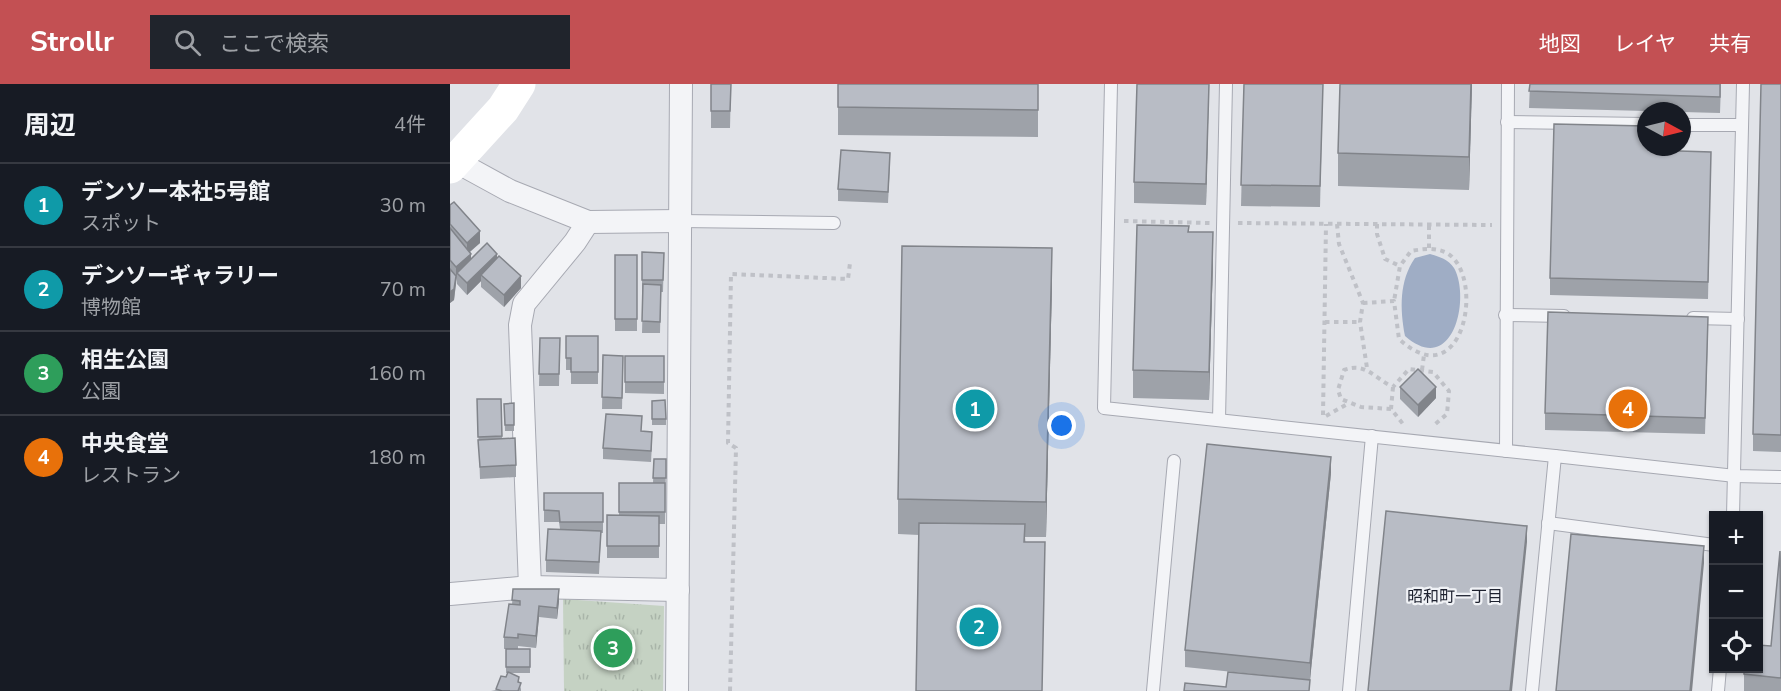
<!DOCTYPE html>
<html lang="ja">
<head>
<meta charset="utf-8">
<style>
	body { margin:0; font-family:"Nunito Sans","Noto Sans JP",sans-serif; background:#20242c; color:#f1f3f6 }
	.controls { position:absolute; right:18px; bottom:18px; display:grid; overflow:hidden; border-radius:0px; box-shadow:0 2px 4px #0004 }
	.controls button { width:54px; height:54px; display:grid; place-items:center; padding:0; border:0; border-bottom:2px solid #363941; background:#171b24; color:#f1f3f6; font:30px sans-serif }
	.compass { position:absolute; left:1187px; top:18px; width:54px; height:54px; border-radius:50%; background:#171b24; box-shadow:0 2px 4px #0004; rotate:97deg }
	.you { position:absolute; left:612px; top:342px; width:21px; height:21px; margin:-15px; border:4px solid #fff; border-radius:50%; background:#1a73e8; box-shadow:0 0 0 9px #1a73e833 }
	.badge { display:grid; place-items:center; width:39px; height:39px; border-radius:50%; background:#c35053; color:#fff; font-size:20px; font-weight:700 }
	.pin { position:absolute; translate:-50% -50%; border:3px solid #fff; box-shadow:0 2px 6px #0006 }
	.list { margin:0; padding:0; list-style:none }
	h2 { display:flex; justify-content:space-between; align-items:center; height:78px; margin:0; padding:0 24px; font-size:26px }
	h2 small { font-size:20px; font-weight:400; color:#9ea1a6 }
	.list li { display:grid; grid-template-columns:39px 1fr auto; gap:18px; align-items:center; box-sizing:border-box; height:84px; padding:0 24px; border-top:2px solid #363941 }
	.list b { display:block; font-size:22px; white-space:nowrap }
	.list p { margin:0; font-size:20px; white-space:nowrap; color:#9ea1a6 }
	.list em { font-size:20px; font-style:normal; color:#9ea1a6 }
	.icon { flex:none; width:33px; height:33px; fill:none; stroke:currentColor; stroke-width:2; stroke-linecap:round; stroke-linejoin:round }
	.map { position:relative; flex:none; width:1331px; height:607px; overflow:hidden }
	header { display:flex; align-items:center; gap:36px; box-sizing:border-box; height:84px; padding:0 30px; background:#c35053; color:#fff }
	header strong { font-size:28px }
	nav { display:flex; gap:33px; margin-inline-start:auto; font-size:21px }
	.search { width:420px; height:54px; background:#20242c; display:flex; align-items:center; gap:15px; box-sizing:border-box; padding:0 21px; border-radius:0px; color:#9ea1a6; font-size:22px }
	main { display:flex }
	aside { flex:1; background:#171b24 }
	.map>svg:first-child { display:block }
</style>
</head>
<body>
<header>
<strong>Strollr</strong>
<div class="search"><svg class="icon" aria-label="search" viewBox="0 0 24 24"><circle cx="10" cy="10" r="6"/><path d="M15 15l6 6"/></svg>ここで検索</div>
<nav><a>地図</a><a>レイヤ</a><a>共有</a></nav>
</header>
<main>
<aside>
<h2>周辺<small>4件</small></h2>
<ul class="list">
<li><span class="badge" style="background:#0f9aa8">1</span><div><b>デンソー本社5号館</b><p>スポット</p></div><em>30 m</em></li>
<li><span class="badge" style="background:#0f9aa8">2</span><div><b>デンソーギャラリー</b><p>博物館</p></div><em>70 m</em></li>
<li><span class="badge" style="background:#2e9e5b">3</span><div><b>相生公園</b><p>公園</p></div><em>160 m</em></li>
<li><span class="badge" style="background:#e8710a">4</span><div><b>中央食堂</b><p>レストラン</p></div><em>180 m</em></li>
</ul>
</aside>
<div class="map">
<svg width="1331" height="607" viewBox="0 0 1331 607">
	<defs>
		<pattern id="park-tufts" width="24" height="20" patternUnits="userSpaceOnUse" patternTransform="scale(1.5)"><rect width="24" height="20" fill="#c5d2c3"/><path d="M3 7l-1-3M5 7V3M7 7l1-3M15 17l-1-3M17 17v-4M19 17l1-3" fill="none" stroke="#a9b5a9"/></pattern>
	</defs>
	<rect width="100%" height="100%" fill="#e1e3e8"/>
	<!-- park -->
	<path fill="url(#park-tufts)" d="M113,515L214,522L213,607H114Z"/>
	<!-- water -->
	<path fill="#9fadc5" d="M980,170C990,173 998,175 1004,184C1021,214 1003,294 955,252C950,225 949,197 965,174Z"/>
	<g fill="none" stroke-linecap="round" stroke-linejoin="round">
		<defs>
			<g id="lane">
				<path d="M661,0L654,324L1105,372"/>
				<path d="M1057,38L1196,40"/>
				<path d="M1232,41H1292"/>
				<path d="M230,137L384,139"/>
				<path d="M1055,231L1114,232"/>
				<path d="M1243,234L1288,235"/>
				<path d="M769,336L776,0"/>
				<path d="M1056,367L1058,0"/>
				<path d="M1283,432L1293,0"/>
				<path d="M1098,439L1264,461"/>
				<path d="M703,607L724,377"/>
				<path d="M899,607L922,352"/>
				<path d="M1082,607L1105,372L1285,392L1331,393"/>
				<path d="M1268,607L1270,584"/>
			</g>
			<g id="street">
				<path d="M7,78L60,107L138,138L230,137"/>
				<path d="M80,503L228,506"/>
				<path d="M0,510L80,503L70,241L74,220L125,158L138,138"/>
				<path d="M227,607L231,0"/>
			</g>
		</defs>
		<!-- lane casing -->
		<use href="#lane" stroke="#a7a9b2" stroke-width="14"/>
		<!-- street casing -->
		<use href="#street" stroke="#a7a9b2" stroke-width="24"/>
		<!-- path -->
		<g stroke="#bfc1c7" stroke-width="4" stroke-dasharray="4.5 4.5" stroke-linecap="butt">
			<path d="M674,137L760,139"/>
			<path d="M788,139L1042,141"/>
			<path d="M887,140L889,160L913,219L910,238L917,284"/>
			<path d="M927,140V150L935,175L950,182"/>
			<path d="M979,164V141"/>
			<path d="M913,219L944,217L949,255C1014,315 1036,192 997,169C985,163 973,165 961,167L950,182L944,217"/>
			<path d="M875,238H910"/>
			<path d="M972,286L974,271"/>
			<path d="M943,303L941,325L953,340"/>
			<path d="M941,325L911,323L891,315L888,306L894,286C916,278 924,294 943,303L959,285L983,288L999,307L997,330L983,342"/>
			<path d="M873,331L876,140"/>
			<path d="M876,332L899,319"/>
			<path d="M280,607L286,364L278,359L281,190L398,195L400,179"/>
		</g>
		<!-- lane -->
		<use href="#lane" stroke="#f3f4f7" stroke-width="12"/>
		<!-- street -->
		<use href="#street" stroke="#f3f4f7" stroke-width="22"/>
		<!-- secondary -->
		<path stroke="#fff" stroke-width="33" d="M0,83L53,25L69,0"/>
	</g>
	<!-- wall -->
	<g fill="#9ea2a9">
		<path d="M261,0H281L280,44H261Z"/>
		<path d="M388,0H588V53L388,51Z"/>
		<path d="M759,0L756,121L684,119V98Z"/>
		<path d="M794,0H873L870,123L791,122Z"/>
		<path d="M1022,0L1019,106L888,102V69Z"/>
		<path d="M1080,0H1271L1270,29L1232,28V27H1196L1079,24Z"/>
		<path d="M1331,0V368L1303,367V350Z"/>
		<path d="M1198,66L1261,68L1258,215L1100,211V194Z"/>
		<path d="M440,80L438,119L388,117V105Z"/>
		<path d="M0,121L30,159L20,168L21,175L47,174L71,204L54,223L31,203V197L17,211L7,200V193L4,216L0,219Z"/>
		<path d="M739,148L763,176L759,316L683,314V286Z"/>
		<path d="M214,169L213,208H211L210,249H192L193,208H192V196Z"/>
		<rect x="165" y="171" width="22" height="76"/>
		<path d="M602,199L596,453H575L592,607L469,451L448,450V415Z"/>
		<path d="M1258,249L1255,350L1095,346V329Z"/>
		<path d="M148,252V300H121V286H116V274Z"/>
		<path d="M90,254H110L109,302H89Z"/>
		<path d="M153,271L173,272L172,325H152Z"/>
		<path d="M175,272H214V310L175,309Z"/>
		<path d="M950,303L986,314L968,333L950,315Z"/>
		<path d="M27,315H51L52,355L66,381V393L30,395Z"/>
		<path d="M202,317L216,335V341H202Z"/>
		<path d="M64,319V347H55L54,320Z"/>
		<path d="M192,347L202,360L201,378L153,375V364Z"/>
		<path d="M204,375H216L215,440H209V474H157V431H169V399H203Z"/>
		<path d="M881,389L860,596L735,583V566Z"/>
		<path d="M94,409H153V449H151L149,490L96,488V476L110,445L109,438H94Z"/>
		<path d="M1331,467V607H1294V590L1321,562Z"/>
		<path d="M63,505L109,517L107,535L89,533L86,564L68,562V565H80V589H60L69,598L71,605V607H41L46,606V605L56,593L58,589H56V565H54V553L62,521Z"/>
	</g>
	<!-- shaded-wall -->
	<g fill="#81848a">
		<path d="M759,0L756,121V100Z"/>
		<path d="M1021,0H1022L1019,106V73Z"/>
		<path d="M30,147V159L17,170V159Z"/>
		<path d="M763,148V176L759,316V288Z"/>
		<path d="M602,164V199L596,453V418Z"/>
		<path d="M21,170V181L7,189L4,216L0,219V208L6,194V183Z"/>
		<path d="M47,170V181L31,191V197L17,211V199Z"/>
		<path d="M71,192V204L54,223V211Z"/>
		<path d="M986,303V314L968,333V321Z"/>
		<path d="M881,373V389L860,596V579Z"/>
		<path d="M1077,442V458L1062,607H1060Z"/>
		<path d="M1254,462V479L1242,607H1240Z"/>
		<path d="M109,505V517L107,535V524Z"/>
		<path d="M89,522V533L86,564V552Z"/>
	</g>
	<!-- building -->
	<g fill="#b8bcc5" stroke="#81848a" stroke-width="1.5">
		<path d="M261,0H281L280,27H261Z"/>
		<path d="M388,0H588V26L388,23Z"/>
		<path d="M687,0H759L756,100L684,98Z"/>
		<path d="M794,0H873L870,102L791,101Z"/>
		<path d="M890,0H1021L1019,73L888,69Z"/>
		<path d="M1080,0H1270V13L1079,7Z"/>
		<path d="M1311,0H1331V351L1303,350Z"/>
		<path d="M1104,40L1196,42V63H1198V66L1261,68L1258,198L1100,194Z"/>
		<path d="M391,66L440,69L438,108L388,105Z"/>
		<path d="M4,118L30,147L17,159L0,140V121Z"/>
		<path d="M687,141L739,142L738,148H763L759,288L683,286Z"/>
		<path d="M0,144L21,170L6,183L0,176Z"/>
		<path d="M37,159L47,170L17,199L7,189Z"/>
		<path d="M452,162L602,164L596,418L448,415Z"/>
		<path d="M192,168L214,169L213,196H192Z"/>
		<rect x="165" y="171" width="22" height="64"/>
		<path d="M49,172L71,192L54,211L31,191Z"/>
		<path d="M0,185L6,192L4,205L0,208Z"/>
		<path d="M193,200L211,201L210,238L192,237Z"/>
		<path d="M1098,228L1258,233L1255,334L1095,329Z"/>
		<path d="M116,252H148V288H121V274H116Z"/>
		<path d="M90,254H110L109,290H89Z"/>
		<path d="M153,271L173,272L172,314L152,313Z"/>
		<rect x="175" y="272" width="39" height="26"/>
		<path d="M968,285L986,303L968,321L950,303Z"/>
		<path d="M27,315H51L52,352L28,353Z"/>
		<path d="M215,316L216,335H202V317Z"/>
		<path d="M64,319V341H55L54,320Z"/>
		<path d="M156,330L192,332L191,347L202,348L201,367L153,364Z"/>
		<path d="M65,354L66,381L30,383L28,356Z"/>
		<path d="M757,360L881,373L860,579L735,566Z"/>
		<path d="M204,375H216V394H203Z"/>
		<rect x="169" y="399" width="46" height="29"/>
		<path d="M94,409H153V438H110L109,427L94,426Z"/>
		<path d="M936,427L1077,442L1060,607H918Z"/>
		<path d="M157,431L209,432V462H157Z"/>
		<path d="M469,439L575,440L574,458H595L592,607H466Z"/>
		<path d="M98,445L151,447L149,478L96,476Z"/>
		<path d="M1121,450L1254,462L1240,607H1106Z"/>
		<path d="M1330,467L1331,594L1294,590V585H1308V561L1321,562Z"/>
		<path d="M63,505H109L107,524L89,522L86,552L68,550V554L54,553L59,520L70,521V517L62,516Z"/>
		<rect x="56" y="565" width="24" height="18"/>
		<path d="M58,588L69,593L68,598L71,599L68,607H52L46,605L51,592L56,593Z"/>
		<path d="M778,588L860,596L859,607H734L735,599L776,603Z"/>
	</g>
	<g text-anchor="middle" stroke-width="4.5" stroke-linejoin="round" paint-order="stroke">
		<!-- neighbourhood labels -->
		<g font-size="16" fill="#1d212f" stroke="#f0f2f6">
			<text x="1005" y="518">昭和町一丁目</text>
		</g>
	</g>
</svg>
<div class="controls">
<button>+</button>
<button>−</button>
<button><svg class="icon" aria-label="locate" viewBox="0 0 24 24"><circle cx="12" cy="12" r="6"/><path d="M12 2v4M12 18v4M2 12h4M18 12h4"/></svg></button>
</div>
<svg class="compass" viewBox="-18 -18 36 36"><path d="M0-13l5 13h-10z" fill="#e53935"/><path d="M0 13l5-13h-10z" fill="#9ea1a6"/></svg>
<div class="you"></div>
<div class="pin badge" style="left:525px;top:325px;background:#0f9aa8">1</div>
<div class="pin badge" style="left:529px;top:543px;background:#0f9aa8">2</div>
<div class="pin badge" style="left:163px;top:564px;background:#2e9e5b">3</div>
<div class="pin badge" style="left:1178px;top:325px;background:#e8710a">4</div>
</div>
</main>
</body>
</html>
